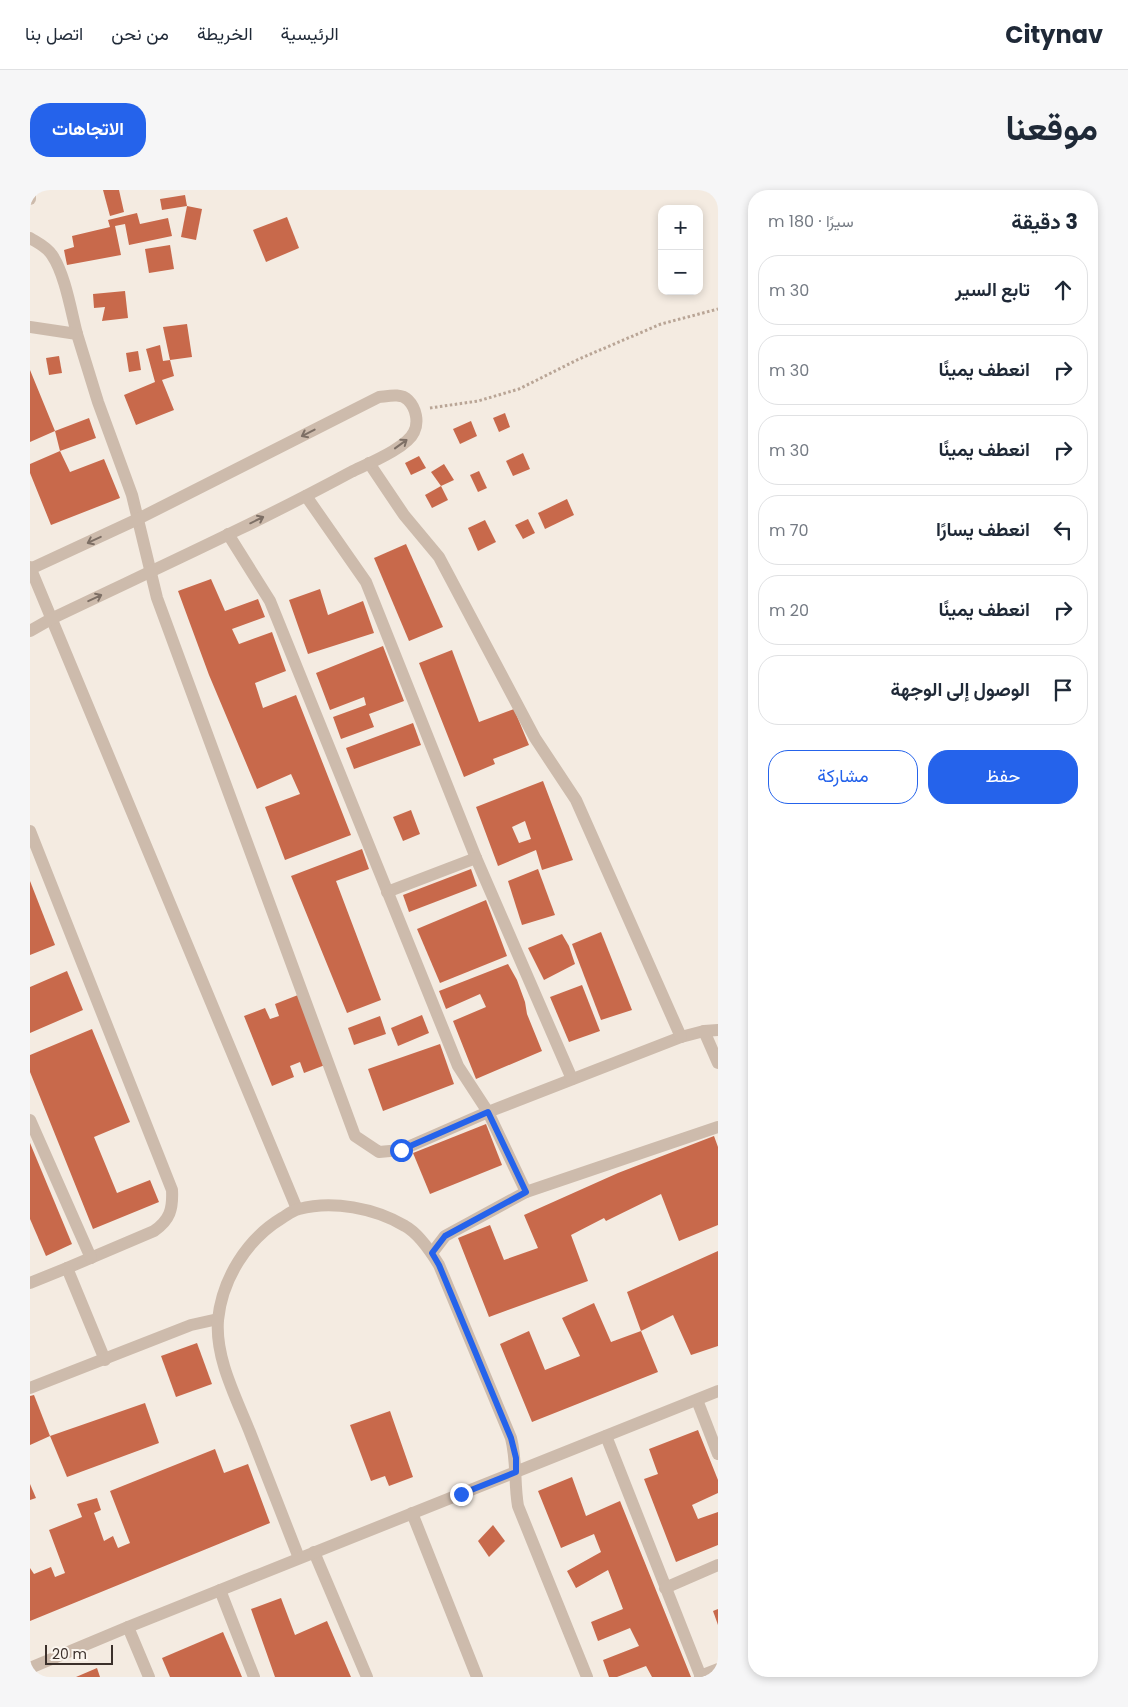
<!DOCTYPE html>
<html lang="ar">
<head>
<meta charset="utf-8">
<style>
	body { margin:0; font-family:Poppins,Vazirmatn,sans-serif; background:#f6f6f7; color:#1f2937; direction:rtl }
	.controls { position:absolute; right:15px; top:15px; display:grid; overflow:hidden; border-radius:10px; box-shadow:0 2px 8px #0003 }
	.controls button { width:45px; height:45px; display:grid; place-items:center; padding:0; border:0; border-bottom:1px solid #e0e1e3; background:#fff; color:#1f2937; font:25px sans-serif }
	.scale { position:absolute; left:15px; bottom:12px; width:68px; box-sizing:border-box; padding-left:5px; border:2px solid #3b302b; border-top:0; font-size:14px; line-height:18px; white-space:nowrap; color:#3b302b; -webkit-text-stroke:4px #fbf5ee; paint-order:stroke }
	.stop { position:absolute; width:15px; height:15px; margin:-11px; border:4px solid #2563eb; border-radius:50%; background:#fff }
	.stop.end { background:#2563eb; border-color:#fff; box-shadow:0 1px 5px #0008 }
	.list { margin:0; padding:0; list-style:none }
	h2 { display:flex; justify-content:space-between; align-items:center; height:65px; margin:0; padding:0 20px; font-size:21px }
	h2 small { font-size:16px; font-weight:400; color:#747a83 }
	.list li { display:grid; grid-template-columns:32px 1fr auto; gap:15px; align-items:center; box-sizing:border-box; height:70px; margin:0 10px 10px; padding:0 10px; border:1px solid #e0e1e3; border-radius:20px }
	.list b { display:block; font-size:19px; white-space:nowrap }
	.list em { font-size:16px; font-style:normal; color:#747a83 }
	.actions { display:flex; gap:10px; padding:15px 20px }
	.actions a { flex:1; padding:11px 0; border:1px solid #2563eb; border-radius:20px; text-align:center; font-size:18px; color:#2563eb }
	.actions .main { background:#2563eb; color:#fff }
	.icon { flex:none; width:28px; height:28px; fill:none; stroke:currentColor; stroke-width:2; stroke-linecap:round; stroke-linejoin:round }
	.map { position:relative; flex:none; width:688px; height:1487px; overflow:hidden; direction:ltr; border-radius:20px }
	header { display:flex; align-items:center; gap:30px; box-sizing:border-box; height:70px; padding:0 25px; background:#fff; border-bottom:1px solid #e0e1e3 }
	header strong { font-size:24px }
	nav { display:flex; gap:28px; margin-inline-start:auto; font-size:18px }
	.intro { display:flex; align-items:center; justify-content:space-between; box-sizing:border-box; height:120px; padding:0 30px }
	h1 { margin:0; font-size:35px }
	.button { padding:12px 22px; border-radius:20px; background:#2563eb; color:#fff; font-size:18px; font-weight:700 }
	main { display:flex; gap:30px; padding:0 30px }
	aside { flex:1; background:#fff; border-radius:20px; box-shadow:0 2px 8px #0003 }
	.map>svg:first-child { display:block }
</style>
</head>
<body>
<header>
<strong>Citynav</strong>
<nav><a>الرئيسية</a><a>الخريطة</a><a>من نحن</a><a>اتصل بنا</a></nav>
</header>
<div class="intro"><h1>موقعنا</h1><a class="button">الاتجاهات</a></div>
<main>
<aside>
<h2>3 دقيقة<small>سيرًا · 180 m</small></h2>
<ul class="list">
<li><svg class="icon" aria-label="ahead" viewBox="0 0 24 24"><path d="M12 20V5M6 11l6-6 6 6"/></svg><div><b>تابع السير</b></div><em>30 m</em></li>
<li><svg class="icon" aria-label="right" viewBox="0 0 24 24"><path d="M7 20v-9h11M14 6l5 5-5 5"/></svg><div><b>انعطف يمينًا</b></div><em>30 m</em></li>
<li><svg class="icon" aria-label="right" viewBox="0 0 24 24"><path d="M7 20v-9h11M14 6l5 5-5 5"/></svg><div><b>انعطف يمينًا</b></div><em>30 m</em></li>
<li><svg class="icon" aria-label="left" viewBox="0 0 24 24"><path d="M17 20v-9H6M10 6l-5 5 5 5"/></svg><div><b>انعطف يسارًا</b></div><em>70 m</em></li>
<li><svg class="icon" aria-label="right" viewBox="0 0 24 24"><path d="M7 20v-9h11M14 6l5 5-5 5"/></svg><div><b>انعطف يمينًا</b></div><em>20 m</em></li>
<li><svg class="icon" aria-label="arrive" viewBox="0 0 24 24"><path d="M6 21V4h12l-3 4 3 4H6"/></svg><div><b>الوصول إلى الوجهة</b></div></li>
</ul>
<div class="actions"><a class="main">حفظ</a><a>مشاركة</a></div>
</aside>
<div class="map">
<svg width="688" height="1487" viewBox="0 0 688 1487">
	<rect width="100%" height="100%" fill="#f4ebe1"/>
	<!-- building -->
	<g fill="#c8694b" fill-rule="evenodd">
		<path d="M73,0H89L94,22L80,26Z"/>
		<path d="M155,5L157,16L132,20L130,9Z"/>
		<path d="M157,16L172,19L166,50L151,47Z"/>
		<path d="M107,23L110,34L138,28L142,46L99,55L95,34L85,36L91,65L37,75L34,60L44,57L42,46L80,37L78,30Z"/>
		<path d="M257,27L269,58L236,72L223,40Z"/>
		<path d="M140,55L144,79L119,83L115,59Z"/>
		<path d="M95,101L98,128L72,131L75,117L64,118L63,104Z"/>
		<path d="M157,134L162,167L140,170L133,137Z"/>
		<path d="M130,155L133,171L140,170L144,186L132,190L144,220L106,235L94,205L125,192L116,159Z"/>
		<path d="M108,161L111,180L99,182L96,163Z"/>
		<path d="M29,166L32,183L19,185L16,168Z"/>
		<path d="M0,180L25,241L59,228L66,248L30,261L25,241L0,252Z"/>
		<path d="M475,223L480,237L469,242L463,228Z"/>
		<path d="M441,231L447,246L430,254L423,239Z"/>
		<path d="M30,261L40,282L74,269L90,308L21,335L0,283V274Z"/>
		<path d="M493,263L500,279L483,286L476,271Z"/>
		<path d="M389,266L396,278L381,285L375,273Z"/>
		<path d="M414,274L424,290L411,296L401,282Z"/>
		<path d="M449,281L457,298L448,302L440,285Z"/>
		<path d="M411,296L418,310L402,318L395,305Z"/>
		<path d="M537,309L544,325L515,339L508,323Z"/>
		<path d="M498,329L505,343L493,349L485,335Z"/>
		<path d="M455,330L466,352L448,361L438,338Z"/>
		<path d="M376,354L413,437L379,451L344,368Z"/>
		<path d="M181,389L195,421L228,409L235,427L202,439L209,454L242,442L256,481L225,493L233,518L266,505L321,645L255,670L235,617L270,604L261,584L227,599L179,485L148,401Z"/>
		<path d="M290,399L298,425L333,411L344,443L278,464L259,410Z"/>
		<path d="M353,456L374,511L339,524L344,537L311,549L303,527L336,515L334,507L300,520L286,483Z"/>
		<path d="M422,460L449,532L484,519L499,555L463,569L465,574L434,587L389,473Z"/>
		<path d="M383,533L391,555L324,579L316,558Z"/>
		<path d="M513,591L543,670L512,680L506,660L468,676L446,617ZM495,631L501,649L489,653L482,637Z"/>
		<path d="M381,620L390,644L373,651L363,627Z"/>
		<path d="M332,659L339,679L306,691L351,810L317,823L261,686Z"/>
		<path d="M441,679L447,696L379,722L373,705Z"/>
		<path d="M508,679L525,725L492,735L478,691Z"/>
		<path d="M0,691L25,755L0,765Z"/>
		<path d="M456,710L477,766L410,793L387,739Z"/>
		<path d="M571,742L602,820L571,830L542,754Z"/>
		<path d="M532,744L539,756L545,774L514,790L498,758Z"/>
		<path d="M478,774L487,790L495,812L497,824L512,861L446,889L423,831L456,817L450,804L416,819L409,801Z"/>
		<path d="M37,781L53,820L0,843V797Z"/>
		<path d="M552,795L570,841L539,852L520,807Z"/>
		<path d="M268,805L295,875L274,883L270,872L260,876L264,887L242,896L214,826L235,818L240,829L249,826L245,814Z"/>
		<path d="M392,825L399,843L368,856L361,838Z"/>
		<path d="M350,826L356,844L324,855L318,838Z"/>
		<path d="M62,839L100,932L64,947L87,1003L120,990L129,1012L63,1039L0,882V865Z"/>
		<path d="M410,854L424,894L353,921L338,879Z"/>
		<path d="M456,934L472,975L400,1004L383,963Z"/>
		<path d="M684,946L688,957V1035L649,1051L631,1004L576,1031L574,1028L541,1045L558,1091L459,1127L428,1048L460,1035L474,1070L508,1058L494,1025L588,983Z"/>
		<path d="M0,953L42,1054L16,1066L0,1029Z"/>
		<path d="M688,1061V1156L661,1165L643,1125L611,1141L597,1102Z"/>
		<path d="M564,1113L581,1152L611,1141L628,1182L502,1232L470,1154L499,1141L515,1180L550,1166L532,1128Z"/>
		<path d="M167,1153L182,1194L146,1207L131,1166Z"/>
		<path d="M4,1205L20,1246L0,1255V1206Z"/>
		<path d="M115,1213L129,1253L37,1287L20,1246Z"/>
		<path d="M360,1221L383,1287L359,1296L355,1286L341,1291L320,1235Z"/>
		<path d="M668,1240L688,1290V1303L662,1315L668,1329L688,1322V1355L646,1372L614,1289L628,1284L619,1259Z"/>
		<path d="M185,1259L194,1283L218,1274L240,1333L0,1431V1378L4,1384L21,1377L25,1387L35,1383L19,1340L52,1327L47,1314L67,1308L71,1320L64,1323L74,1351L83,1346L88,1358L100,1353L80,1301Z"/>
		<path d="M542,1287L556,1326L590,1311L661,1487H622L616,1476L587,1487H579L573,1470L609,1456L600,1438L568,1451L561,1432L593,1419L578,1380L546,1398L537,1381L571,1362L564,1344L531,1358L508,1301Z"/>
		<path d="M0,1294L6,1308L0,1310Z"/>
		<path d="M463,1335L475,1351L459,1367L448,1351Z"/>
		<path d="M251,1408L265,1445L297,1431L321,1487H245L221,1419Z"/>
		<path d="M688,1419V1435L683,1421Z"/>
		<path d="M193,1442L212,1487H140L132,1468Z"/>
		<path d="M67,1478L70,1487H46Z"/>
	</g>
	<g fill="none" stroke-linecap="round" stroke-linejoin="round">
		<!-- path -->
		<path stroke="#b9a596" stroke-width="3" stroke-dasharray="2.5 2.5" stroke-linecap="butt" d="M400,218L448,211L489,199L549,169L631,134L688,119"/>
		<!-- minor -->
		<g stroke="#cdbbac" stroke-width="12">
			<path d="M0,9V0"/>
			<path d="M0,48C8,53 17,57 22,65C35,84 41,121 47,144"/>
			<path d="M0,137L47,144L68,212L102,305L127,408L325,946L349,962L371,960L458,922L651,847L674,841L688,840"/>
			<path d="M339,273L374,325L409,367L505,548L546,610L651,847"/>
			<path d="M276,306L336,392L446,668L542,889"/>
			<path d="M198,344L240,411L428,876L458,922L496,1002"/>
			<path d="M0,377L267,1019"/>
			<path d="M0,379L108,329L349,207C359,206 371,203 378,210C386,218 389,232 384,242C377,258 337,274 321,282C223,335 121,381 21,429L0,441"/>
			<path d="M0,641L142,1000C143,1019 140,1030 124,1041L37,1078"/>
			<path d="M357,702L446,668"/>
			<path d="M674,841L688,873"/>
			<path d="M0,930L61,1068"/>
			<path d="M402,1063L415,1046L496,1002L688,937"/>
			<path d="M0,1093L37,1078L75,1170"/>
			<path d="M0,1198L161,1135L188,1129"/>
			<path d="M667,1210L688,1264"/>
			<path d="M576,1246L671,1487"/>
			<path d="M382,1323L447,1487"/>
			<path d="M284,1362L337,1487"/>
			<path d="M269,1368C253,1327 237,1286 221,1245C207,1209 185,1169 188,1130C192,1089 217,1049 252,1028C257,1025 263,1020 269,1019C302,1010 345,1018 375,1036C388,1043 401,1062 409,1075L481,1248C487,1271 484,1293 488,1316L557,1487"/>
			<path d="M635,1398L688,1375"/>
			<path d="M190,1400L224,1487"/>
			<path d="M98,1437L119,1487"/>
			<path d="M0,1478L98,1437L688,1201"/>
			<path d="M670,1486L688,1479"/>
		</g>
	</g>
	<!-- one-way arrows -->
	<defs><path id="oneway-shaft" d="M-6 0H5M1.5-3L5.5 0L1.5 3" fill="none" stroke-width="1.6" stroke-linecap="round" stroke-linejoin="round" transform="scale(1.25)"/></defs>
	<g stroke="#7d6f65">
		<use href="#oneway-shaft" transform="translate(278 243) rotate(153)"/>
		<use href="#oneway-shaft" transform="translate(371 254) rotate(-36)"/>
		<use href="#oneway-shaft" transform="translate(227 330) rotate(-26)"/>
		<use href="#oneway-shaft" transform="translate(64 350) rotate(155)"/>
		<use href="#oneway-shaft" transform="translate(65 408) rotate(-25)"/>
	</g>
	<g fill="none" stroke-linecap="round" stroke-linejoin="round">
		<!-- route -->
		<path stroke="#2563eb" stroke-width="6" d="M371,960L458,922L496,1002L415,1046L402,1063L409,1075L481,1248L486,1268V1282L431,1304"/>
	</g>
</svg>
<div class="controls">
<button>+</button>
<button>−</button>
</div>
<div class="scale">20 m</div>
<div class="stop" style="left:371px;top:960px"></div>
<div class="stop end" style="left:431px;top:1304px"></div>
</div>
</main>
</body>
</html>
